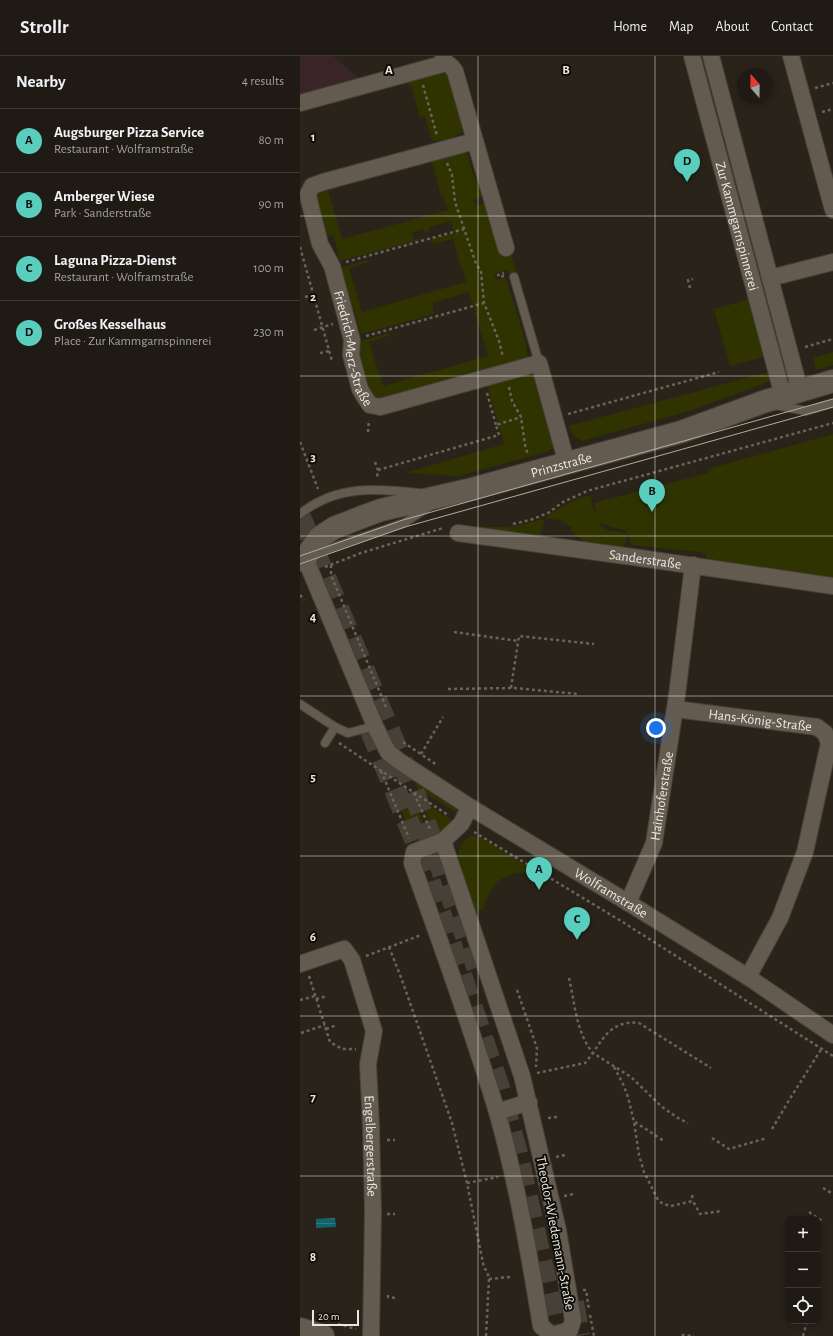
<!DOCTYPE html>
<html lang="en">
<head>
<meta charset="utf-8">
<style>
	body { margin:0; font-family:"Alegreya Sans",sans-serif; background:#27231c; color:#f1f3f6 }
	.controls { position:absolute; right:12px; bottom:12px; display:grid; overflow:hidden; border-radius:8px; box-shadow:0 2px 10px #0003 }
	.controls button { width:36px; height:36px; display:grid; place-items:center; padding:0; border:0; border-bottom:1px solid #3c3833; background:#1f1a13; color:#f1f3f6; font:20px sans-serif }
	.compass { position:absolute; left:437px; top:12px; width:36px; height:36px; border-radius:50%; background:#1f1a13; box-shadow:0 2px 10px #0003; rotate:340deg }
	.scale { position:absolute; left:12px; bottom:10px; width:47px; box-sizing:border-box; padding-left:4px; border:2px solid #ebe7e0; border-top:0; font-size:11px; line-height:14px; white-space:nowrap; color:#ebe7e0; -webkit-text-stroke:3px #0f0d08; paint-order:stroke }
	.you { position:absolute; left:356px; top:672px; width:14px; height:14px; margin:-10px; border:3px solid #fff; border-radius:50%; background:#1a73e8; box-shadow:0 0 0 6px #1a73e833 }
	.badge { display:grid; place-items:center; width:26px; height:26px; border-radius:50%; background:#59cebf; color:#111; font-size:13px; font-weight:700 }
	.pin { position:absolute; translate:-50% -33px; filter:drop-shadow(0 1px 2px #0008) }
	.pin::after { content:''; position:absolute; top:21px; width:14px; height:12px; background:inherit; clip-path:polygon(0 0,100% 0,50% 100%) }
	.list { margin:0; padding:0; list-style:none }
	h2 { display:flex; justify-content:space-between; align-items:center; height:52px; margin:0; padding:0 16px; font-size:17px }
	h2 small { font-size:13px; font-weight:400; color:#a1a1a0 }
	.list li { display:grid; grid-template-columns:26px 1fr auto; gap:12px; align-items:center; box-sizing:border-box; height:64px; padding:0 16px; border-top:1px solid #3c3833 }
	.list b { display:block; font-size:15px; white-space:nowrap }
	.list p { margin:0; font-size:13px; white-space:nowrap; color:#a1a1a0 }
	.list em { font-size:13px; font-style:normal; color:#a1a1a0 }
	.icon { flex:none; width:22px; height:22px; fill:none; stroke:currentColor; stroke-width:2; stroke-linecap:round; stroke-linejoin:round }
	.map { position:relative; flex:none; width:533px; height:1280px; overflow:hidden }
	header { display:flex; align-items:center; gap:24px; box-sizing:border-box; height:56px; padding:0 20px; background:#1f1a13; border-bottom:1px solid #3c3833 }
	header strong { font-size:19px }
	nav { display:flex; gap:22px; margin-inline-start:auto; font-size:14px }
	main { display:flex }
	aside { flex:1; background:#1f1a13 }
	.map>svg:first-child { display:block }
</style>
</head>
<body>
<header>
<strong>Strollr</strong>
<nav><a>Home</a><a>Map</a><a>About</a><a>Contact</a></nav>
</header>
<main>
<aside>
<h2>Nearby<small>4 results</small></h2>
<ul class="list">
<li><span class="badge">A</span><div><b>Augsburger Pizza Service</b><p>Restaurant · Wolframstraße</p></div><em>80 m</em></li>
<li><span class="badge">B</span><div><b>Amberger Wiese</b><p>Park · Sanderstraße</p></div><em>90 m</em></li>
<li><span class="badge">C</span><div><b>Laguna Pizza-Dienst</b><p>Restaurant · Wolframstraße</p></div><em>100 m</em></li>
<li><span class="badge">D</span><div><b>Großes Kesselhaus</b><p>Place · Zur Kammgarnspinnerei</p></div><em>230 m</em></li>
</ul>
</aside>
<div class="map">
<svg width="533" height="1280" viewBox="0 0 533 1280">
	<defs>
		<pattern id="water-rules" width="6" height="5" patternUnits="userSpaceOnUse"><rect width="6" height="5" fill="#11636d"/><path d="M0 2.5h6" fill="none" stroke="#347982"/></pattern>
	</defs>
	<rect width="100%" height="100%" fill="#292319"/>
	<!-- education -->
	<path fill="#392527" d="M0,0H33L60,23L0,39Z"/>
	<!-- green -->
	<g fill="#2f3300">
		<path d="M139,15L147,16L164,73C158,83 142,85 132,85L125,60L120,61L111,30H109L107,23Z"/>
		<path d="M166,93L174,121H177L183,141L174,144L176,150L189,146L209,191L217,219L210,220L208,214L194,218L196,224L206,222L225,284L228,302L83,343C76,342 74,341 70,336L57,286L88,277L89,280L69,286L79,318H80L83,330L188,300L169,236L132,247L134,258L61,278L54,253L48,254L36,213L68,204V206L49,212L62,256L166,226L163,213H161L153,183L133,188L132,183L154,177L151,165L129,171L130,175L125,177L124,173L112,176L114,184L122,182V183L40,205L33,179L27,180L24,171L20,172L18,167L23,165L17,143L18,135L38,127L40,131L28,135L42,183L148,154L143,139L141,140L132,106L119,109L118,104Z"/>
		<path d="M451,243L467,300L430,310L414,253Z"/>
		<path d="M533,296V309L516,314L513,302Z"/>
		<path d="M472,315L474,324L386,356L282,385L274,380L268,370Z"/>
		<path d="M227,318C233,318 236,321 238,327L236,328L249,377H252L254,390L250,395L159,420L105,417L204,388L187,329Z"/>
		<path d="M533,378V522L406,504V497L332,489L326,475L299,467C304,476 317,475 326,477V485L323,494L288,489L270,474L272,472L260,463L259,464L247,462V460L273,445L290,439L292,446L291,447L297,460L294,447L408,417V413Z"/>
		<path d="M242,463L244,465L240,482L171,472L175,470C201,472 217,472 242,463Z"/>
		<path d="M116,725L161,753L159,758L117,733Z"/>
		<path d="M114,743L129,781L115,787L99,749L102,748L103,750L112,746L111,744Z"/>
		<path d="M120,744L155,766L150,772L135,779Z"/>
		<path d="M171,780H179L230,812L228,817C203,814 188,831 184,853L174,856C170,845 157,811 158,801C158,792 163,784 171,780Z"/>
	</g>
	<!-- water -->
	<path fill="url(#water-rules)" d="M35,1162L36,1171L16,1172V1163Z"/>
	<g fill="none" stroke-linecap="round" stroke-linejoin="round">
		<!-- secondary-tunnel -->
		<g stroke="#464037" stroke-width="22" stroke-dasharray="22 11" stroke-linecap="butt">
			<path d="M0,461L108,720L178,913"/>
			<path d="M70,672L117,788L199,1032L217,1097L258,1280"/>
			<path d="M273,1246L279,1280"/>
		</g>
		<defs>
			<g id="lane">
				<path d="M214,221L239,307"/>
				<path d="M475,349L506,355L533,347"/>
				<path d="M0,458C36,429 76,432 119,437"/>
				<path d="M14,498L104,467L130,450"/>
				<path d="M0,648L35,671L48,677L75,670"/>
				<path d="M25,687L35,671"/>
			</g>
			<g id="street">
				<path id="s1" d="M392,0L483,340"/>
				<path d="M411,0L500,335"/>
				<path d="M491,0L533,154"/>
				<path d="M146,7L151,10L155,15L206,192"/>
				<path d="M0,47L146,7L143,0"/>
				<path id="s2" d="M175,85L23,126L12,130L8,138L9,144L20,188L32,210L52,284L51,299L60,333L64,340L70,349L80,351L239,307L267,408"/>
				<path d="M470,222L533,206"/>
				<path id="s3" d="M158,477L340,502L533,530"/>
				<path id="s4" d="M5,502L75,670L88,696L99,705L170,751L332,849L448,921L533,979"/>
				<path id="s5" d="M375,653L517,671L525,677L529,687L505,796L480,862L448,921"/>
				<path d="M143,785L222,1020L258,1174L273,1264L270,1274L252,1279L241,1270C229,1198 217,1126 197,1056C172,972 141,889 112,807L114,796Z"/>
				<path d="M143,785L161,768L170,751"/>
				<path id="s6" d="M328,847L354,787L377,639L393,509"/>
				<path id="s7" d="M0,908L44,893L52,904L74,975L68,1008L71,1070L73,1157L71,1280"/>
				<path d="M197,1056L229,1046"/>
			</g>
			<g id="secondary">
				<path id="s8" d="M0,504L5,502L20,481L34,472L62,461L81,454L168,434L381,376L463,346L533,325"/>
				<path d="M0,1273L23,1280"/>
			</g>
		</defs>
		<!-- lane casing -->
		<use href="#lane" stroke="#464139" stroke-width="10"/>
		<!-- street casing -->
		<use href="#street" stroke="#464139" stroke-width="18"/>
		<!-- secondary casing -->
		<use href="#secondary" stroke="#464139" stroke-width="24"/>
		<!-- path -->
		<g stroke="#69645b" stroke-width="2.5" stroke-dasharray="3 3" stroke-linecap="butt">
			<path d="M123,29L137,80"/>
			<path d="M515,32L533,27"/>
			<path d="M522,56L533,53"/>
			<path d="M147,107L152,119L155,146L175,205L181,216L184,247L199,285L203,301"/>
			<path d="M0,191L32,305"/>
			<path d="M46,206L164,173"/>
			<path d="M204,220L199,221L198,219L204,217"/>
			<path d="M390,232L388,224L393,223"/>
			<path d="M5,241L13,239"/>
			<path d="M14,274L33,268"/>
			<path d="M66,280L184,247"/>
			<path d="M505,291L533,283"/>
			<path d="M20,297L29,295"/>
			<path d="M209,331L212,345L221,361L225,389L228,399"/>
			<path d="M187,337L196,369"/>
			<path d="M268,358L419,316"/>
			<path d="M68,376L69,364"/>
			<path d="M0,386L18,433"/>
			<path d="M75,406L78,414L77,422"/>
			<path d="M78,414L199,379L196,369L221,361"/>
			<path d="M213,468L230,464L248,457L263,446L287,435L533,367"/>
			<path d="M31,509V519L86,651"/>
			<path d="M25,511L61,497L143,472"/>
			<path d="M0,539L4,544"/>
			<path d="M154,576L218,585"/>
			<path d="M211,632L219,580L294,588"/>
			<path d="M148,633L214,632L278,638"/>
			<path d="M103,686L137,709"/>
			<path d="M39,687L148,759"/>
			<path d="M121,698L143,661"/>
			<path d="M81,715L109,782"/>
			<path d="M114,737L130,773"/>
			<path d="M174,776L321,865L533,1000"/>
			<path d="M89,891L102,924L152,1067L167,1127L184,1212L187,1215L189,1223L186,1280"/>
			<path d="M66,900L121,879"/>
			<path d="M9,920L30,986L42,993H56"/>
			<path d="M269,922C275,947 276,977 293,997C305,978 315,964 339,967L411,1012"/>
			<path d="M217,934L237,992L236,1011"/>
			<path d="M16,943L27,940"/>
			<path d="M0,944L15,940"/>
			<path d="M26,973L37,969"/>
			<path d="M1,977L25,969"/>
			<path d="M314,1011L323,1028L328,1041L334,1066L339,1099L344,1116L358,1144L363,1148L371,1150L393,1145L400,1158L422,1155"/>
			<path d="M237,1017L285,1007L293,997L331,1021L362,1051L378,1062L388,1067"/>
			<path d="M248,1062L257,1061"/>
			<path d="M335,1066L364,1085"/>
			<path d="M472,1073L491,1041L522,992"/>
			<path d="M412,1082L429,1093L467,1082"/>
			<path d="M87,1084H95"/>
			<path d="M256,1101L265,1099"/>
			<path d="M167,1127L198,1121"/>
			<path d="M523,1132L533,1138"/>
			<path d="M392,1139L393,1145"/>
			<path d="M264,1140L274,1138"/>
			<path d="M509,1156L522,1165"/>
			<path d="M87,1158H95"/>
			<path d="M189,1223L210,1221"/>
			<path d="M283,1234H286L289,1254"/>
			<path d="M88,1239V1241L95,1242"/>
			<path d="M290,1259L294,1280"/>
			<path d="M38,1268L56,1273"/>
			<path d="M382,1280L383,1279L394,1280"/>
			<path d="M503,1280L507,1265"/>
		</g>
		<!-- lane -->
		<use href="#lane" stroke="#635b50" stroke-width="8"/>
		<!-- street -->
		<use href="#street" stroke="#635b50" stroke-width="16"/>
		<!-- secondary -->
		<use href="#secondary" stroke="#635b50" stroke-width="22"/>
		<!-- tram -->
		<g stroke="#b0aba3" stroke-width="1">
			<path d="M0,500L103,464L533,343"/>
			<path d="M0,508L105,471L533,351"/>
		</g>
	</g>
	<!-- grid -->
	<path fill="none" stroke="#ebe7e0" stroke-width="1" stroke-opacity="0.55" d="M178,0V1280M355,0V1280M0,160H533M0,320H533M0,480H533M0,640H533M0,800H533M0,960H533M0,1120H533"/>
	<g text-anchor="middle" stroke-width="4" stroke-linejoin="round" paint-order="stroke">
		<!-- street labels -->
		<g font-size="14" fill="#ebe7e0" stroke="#0f0d08">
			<text dy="5" stroke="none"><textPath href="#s1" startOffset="176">Zur Kammgarnspinnerei</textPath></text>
			<text dy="5" stroke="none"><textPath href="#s2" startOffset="340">Friedrich-Merz-Straße</textPath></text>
			<text dy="5" stroke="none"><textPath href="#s8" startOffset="284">Prinzstraße</textPath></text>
			<text dy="5" stroke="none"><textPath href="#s3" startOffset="189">Sanderstraße</textPath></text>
			<text dy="5" stroke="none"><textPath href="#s5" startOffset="86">Hans-König-Straße</textPath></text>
			<text dy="5" stroke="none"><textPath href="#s6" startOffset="113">Hainhoferstraße</textPath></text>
			<text dy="5" stroke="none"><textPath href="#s4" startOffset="475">Wolframstraße</textPath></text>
			<text dy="5" stroke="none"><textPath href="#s7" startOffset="250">Engelbergerstraße</textPath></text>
			<text transform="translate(256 1177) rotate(79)" y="5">Theodor-Wiedemann-Straße</text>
		</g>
	</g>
	<g font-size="13" text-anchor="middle" font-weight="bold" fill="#ebe7e0" stroke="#0f0d08" stroke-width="4" stroke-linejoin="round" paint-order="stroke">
		<text x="89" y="18">A</text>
		<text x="266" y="18">B</text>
		<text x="13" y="85">1</text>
		<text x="13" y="245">2</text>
		<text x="13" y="405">3</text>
		<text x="13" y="565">4</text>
		<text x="13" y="725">5</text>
		<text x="13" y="885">6</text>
		<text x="13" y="1045">7</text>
		<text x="13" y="1205">8</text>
	</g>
</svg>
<div class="controls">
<button>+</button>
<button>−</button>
<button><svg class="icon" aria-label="locate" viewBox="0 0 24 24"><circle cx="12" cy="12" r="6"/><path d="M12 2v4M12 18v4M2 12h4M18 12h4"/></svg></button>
</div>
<svg class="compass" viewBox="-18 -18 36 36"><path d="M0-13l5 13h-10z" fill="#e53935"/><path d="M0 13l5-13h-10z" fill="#a1a1a0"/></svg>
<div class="scale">20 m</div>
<div class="you"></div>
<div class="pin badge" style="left:239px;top:834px">A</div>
<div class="pin badge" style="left:352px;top:456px">B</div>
<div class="pin badge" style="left:277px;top:884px">C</div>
<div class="pin badge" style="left:387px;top:126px">D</div>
</div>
</main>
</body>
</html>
